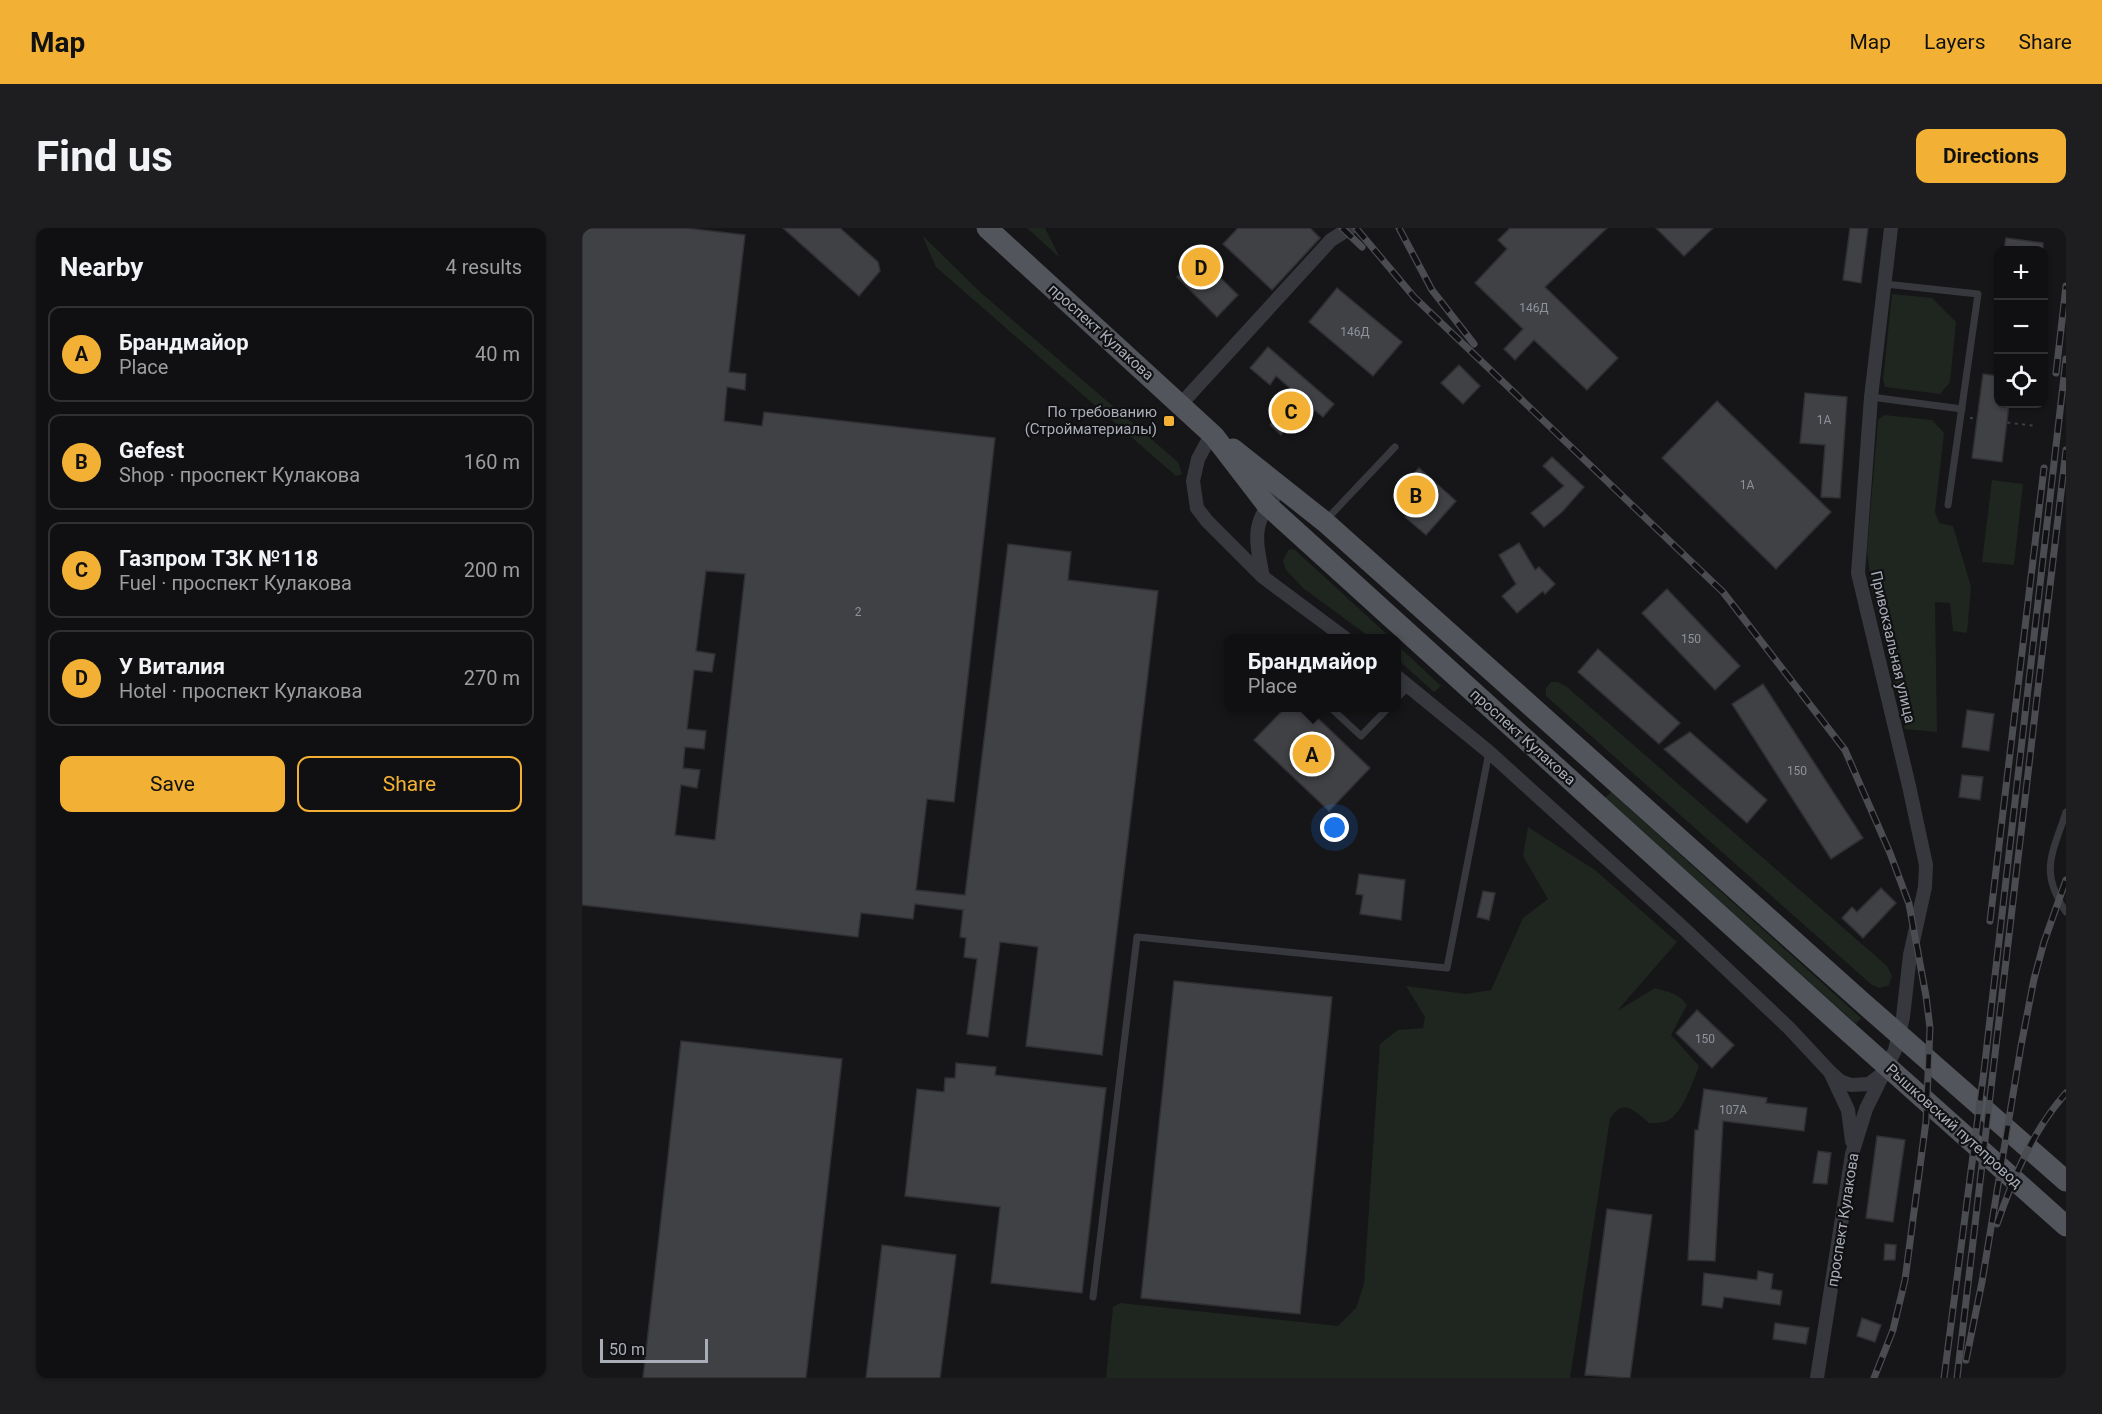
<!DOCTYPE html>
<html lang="en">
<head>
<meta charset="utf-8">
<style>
	body { margin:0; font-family:Roboto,sans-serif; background:#1e1e20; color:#f1f3f6 }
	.controls { position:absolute; right:18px; top:18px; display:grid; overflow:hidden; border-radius:12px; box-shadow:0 2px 4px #0004 }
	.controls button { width:54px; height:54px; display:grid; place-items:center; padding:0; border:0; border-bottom:2px solid #303032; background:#101012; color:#f1f3f6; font:30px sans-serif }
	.scale { position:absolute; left:18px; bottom:15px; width:108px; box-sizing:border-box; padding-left:6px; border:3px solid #a8adb8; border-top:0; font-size:16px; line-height:21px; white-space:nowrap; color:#a8adb8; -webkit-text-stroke:4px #111113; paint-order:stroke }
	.you { position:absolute; left:753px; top:600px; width:21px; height:21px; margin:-15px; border:4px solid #fff; border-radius:50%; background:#1a73e8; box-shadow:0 0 0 9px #1a73e833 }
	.badge { display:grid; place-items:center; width:39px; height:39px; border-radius:50%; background:#f2b134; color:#111; font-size:20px; font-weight:700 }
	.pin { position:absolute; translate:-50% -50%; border:3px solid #fff; box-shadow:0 2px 6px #0006 }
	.popup { position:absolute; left:642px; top:406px; width:177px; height:78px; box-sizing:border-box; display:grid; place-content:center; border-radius:12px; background:#101012; filter:drop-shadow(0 2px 4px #0005); font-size:20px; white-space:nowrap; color:#9c9d9f }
	.popup b { font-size:22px; color:#f1f3f6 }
	.popup::after { content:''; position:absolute; left:50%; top:100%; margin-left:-12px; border:12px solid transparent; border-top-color:#101012 }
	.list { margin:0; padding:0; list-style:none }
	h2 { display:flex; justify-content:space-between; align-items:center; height:78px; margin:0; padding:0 24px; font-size:26px }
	h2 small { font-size:20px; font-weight:400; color:#9c9d9f }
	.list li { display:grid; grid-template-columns:39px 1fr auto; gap:18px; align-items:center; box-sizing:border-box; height:96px; margin:0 12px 12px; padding:0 12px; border:2px solid #303032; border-radius:12px }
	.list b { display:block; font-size:22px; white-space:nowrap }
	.list p { margin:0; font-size:20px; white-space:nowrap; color:#9c9d9f }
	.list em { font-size:20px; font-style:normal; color:#9c9d9f }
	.actions { display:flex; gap:12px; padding:18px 24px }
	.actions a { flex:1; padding:14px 0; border:2px solid #f2b134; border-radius:12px; text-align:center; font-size:21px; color:#f2b134 }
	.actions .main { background:#f2b134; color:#111 }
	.icon { flex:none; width:33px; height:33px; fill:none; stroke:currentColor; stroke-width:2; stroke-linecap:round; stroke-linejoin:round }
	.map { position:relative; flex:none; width:1484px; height:1150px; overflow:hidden; border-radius:12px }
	header { display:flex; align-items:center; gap:36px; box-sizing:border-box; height:84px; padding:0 30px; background:#f2b134; color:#111 }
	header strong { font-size:28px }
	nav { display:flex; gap:33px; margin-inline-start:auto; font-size:21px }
	.intro { display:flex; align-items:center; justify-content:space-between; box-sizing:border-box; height:144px; padding:0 36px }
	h1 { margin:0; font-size:42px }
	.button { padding:15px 27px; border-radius:12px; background:#f2b134; color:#111; font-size:21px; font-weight:700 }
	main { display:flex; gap:36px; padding:0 36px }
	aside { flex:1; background:#101012; border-radius:12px; box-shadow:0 2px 4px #0004 }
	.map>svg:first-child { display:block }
</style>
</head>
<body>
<header>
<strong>Map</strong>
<nav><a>Map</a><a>Layers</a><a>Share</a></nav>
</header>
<div class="intro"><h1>Find us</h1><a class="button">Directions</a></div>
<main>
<aside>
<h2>Nearby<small>4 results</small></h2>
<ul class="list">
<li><span class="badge">A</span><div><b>Брандмайор</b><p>Place</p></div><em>40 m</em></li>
<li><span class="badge">B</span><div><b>Gefest</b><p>Shop · проспект Кулакова</p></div><em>160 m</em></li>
<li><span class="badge">C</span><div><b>Газпром ТЗК №118</b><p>Fuel · проспект Кулакова</p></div><em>200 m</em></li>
<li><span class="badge">D</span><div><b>У Виталия</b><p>Hotel · проспект Кулакова</p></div><em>270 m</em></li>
</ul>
<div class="actions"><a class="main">Save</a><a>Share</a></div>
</aside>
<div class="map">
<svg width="1484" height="1150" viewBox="0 0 1484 1150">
	<rect width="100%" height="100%" fill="#161618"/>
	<!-- green -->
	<g fill="#1e261f">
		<path d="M445,0H463L478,30Z"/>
		<path d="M340,7L398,64L596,234L600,246L594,248L354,39Z"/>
		<path d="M1310,66L1350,70L1374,94L1368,154L1358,166L1303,159L1301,152Z"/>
		<path d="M1302,187L1350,192L1362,205L1353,284L1357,295L1371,298L1389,359L1385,405L1371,403L1368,375L1353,374L1355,504L1323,501L1290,362L1285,323L1296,192Z"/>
		<path d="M1410,252L1441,256L1432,337L1400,334Z"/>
		<path d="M709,321L713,322L809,410H789L721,360L704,342L701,333L706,322Z"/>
		<path d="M814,416L859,458L852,464L814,430Z"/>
		<path d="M969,454H976L985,459L1305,738L1310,748L1307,757L1298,760L1290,757L964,468V460Z"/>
		<path d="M1029,564L1279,790L1274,796L1023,570Z"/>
		<path d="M946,599L1013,642L1095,714L1035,783L1073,760C1086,764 1097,765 1105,777L1089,807L1117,838C1111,853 1099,891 1082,894C1077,895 1072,895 1067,895C1053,883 1041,869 1028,891L988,1150H524L531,1079L538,1075L756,1098L774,1080L782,1056L798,816L816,802L841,800L843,789L824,758L884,766L909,762L941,690L966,671L941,628Z"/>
	</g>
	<!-- building -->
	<g fill="#404145" stroke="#303034" stroke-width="1.5" fill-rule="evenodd">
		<path d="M0,0H104L163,7L147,144L164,146L163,162L145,159L142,193L180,198L182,184L413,210L372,574L345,571L334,662L383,667L426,316L489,324L486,352L576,363L520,827L444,818L456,719L418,714L406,809L385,806L395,731L382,729L384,710L378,709L381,682L333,676L331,691L279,685L276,709L0,677ZM124,343L163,346L133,612L93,607L99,557L115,560L118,542L101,540L103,519L122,521L124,503L105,501L112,442L130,444L133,426L114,423Z"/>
		<path d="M201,0H258L296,34L298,43L277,68Z"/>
		<path d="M656,0H728L738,10L690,62L641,16Z"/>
		<path d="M928,0H1025L963,59L1036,130L1005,162L952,112L933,132L922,121L941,101L893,55L925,21L916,12Z"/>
		<path d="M1074,0H1131L1102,28Z"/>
		<path d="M1268,0H1286L1279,55L1261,52Z"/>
		<path d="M1424,10L1461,15V22H1422Z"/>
		<path d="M616,28L656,67L635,89L595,49Z"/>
		<path d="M755,60L820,114L791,148L727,94Z"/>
		<path d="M686,119L752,176L741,189L725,176L699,207L688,197L715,166L694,148L688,157L668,140Z"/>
		<path d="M877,137L898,158L881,176L859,155Z"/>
		<path d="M1401,146L1416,148V176H1427L1420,234L1390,230Z"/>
		<path d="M1223,165L1265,169L1258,270L1239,269L1243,217L1218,215Z"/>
		<path d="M1135,173L1249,284L1194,341L1080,230Z"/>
		<path d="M970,229L1002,259L980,284L962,299L949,285L982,258L961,238Z"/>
		<path d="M837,240L874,273L844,307L823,289L827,284L811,269Z"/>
		<path d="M937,315L953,342L957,339L973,356L963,366L961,363L935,385L920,368L934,356L917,327Z"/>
		<path d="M1085,361L1158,438L1133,462L1060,385Z"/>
		<path d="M1016,421L1098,495L1077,516L996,444Z"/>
		<path d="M1181,456L1281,610L1249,631L1150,476Z"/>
		<path d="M703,480H725L788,540L747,583L672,512Z"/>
		<path d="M1385,482L1412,486L1407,523L1380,519Z"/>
		<path d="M1108,504L1185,572L1165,595L1082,521Z"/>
		<path d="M1380,547L1401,549L1398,572L1377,569Z"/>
		<path d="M777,646L823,652L819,692L778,686L781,667L774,666Z"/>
		<path d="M1299,660L1314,675L1281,710L1260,690L1270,679L1275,684Z"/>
		<path d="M901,663L913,665L907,692L895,689Z"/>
		<path d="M592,753L750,769L718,1086L559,1070Z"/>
		<path d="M1115,782L1152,817L1130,840L1094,805Z"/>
		<path d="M99,813L260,831L224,1150H61Z"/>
		<path d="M374,835L414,839L413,847L524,860L500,1065L409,1055L418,979L323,968L335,861L362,864L363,850H373Z"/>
		<path d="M1122,861L1185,870L1184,875L1225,880L1222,903L1141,893L1133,1033L1106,1032L1113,902H1116Z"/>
		<path d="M1295,908L1323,912L1311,994L1284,990Z"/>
		<path d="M1236,923L1249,925L1245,956L1231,955Z"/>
		<path d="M1025,981L1070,987L1048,1150L1003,1147Z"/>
		<path d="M1303,1016L1314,1017L1313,1032H1302Z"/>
		<path d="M300,1017L374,1027L358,1150H284Z"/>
		<path d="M1176,1043L1191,1046L1189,1061L1200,1063L1198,1077L1142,1069L1140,1080L1120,1077L1122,1045L1175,1052Z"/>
		<path d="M1280,1090L1299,1097L1293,1114L1275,1108Z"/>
		<path d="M1193,1095L1227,1100L1224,1116L1191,1111Z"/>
	</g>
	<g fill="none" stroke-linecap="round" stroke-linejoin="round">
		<!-- path -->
		<path stroke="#3d3f44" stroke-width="2" stroke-dasharray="3 4.5" stroke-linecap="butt" d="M1388,190L1454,198"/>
		<!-- service -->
		<g stroke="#37383d" stroke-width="7">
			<path d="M1303,56L1396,66L1366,277"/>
			<path d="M1289,169L1380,181"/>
			<path d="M744,292L813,219"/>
			<path d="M814,471L827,458"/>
			<path d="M749,480L779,508L806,480"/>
			<path d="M1484,584C1470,627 1457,643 1484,684"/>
			<path d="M511,1069L555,709L865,740L907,524"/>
		</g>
		<!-- minor -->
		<g stroke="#37383d" stroke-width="14">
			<path d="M599,176L749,12L768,0"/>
			<path d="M630,205L616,231L611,253L615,280L625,293L681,349L763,410"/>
			<path d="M681,349C672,304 670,295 700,259"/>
			<path d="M814,448L907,524L1097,696L1207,800L1248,844L1258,853L1269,857L1287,856L1300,846"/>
			<path d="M1249,846L1266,882L1270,913"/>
			<path d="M1235,1150L1270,926L1284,881L1313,822L1321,789L1328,727L1343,659L1344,637L1327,558L1276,345L1289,169L1309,0"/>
		</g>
		<!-- primary -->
		<g stroke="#53555c" stroke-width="21">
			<path d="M405,0L632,208L685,277L1261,799L1484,998"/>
			<path d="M651,221L743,294L1280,774L1484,953"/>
		</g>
		<defs>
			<g id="rail">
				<path d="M760,0L780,19"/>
				<path d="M774,0L832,69L1141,364L1263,522L1308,625L1327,676L1344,768L1348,800L1344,893L1323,1052L1311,1102L1292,1150"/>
				<path d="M817,0L850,62L892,116"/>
				<path d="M1474,145L1484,58"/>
				<path d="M1408,693L1462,240"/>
				<path d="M1415,996C1431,950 1451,902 1484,865"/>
				<path d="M1384,1132L1400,1054L1439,818L1452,751L1462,714L1484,652"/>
				<path d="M1362,1150L1402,843L1484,131"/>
				<path d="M1375,1150L1484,222"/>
			</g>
		</defs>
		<!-- rail casing -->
		<use href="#rail" stroke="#4a4c52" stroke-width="7"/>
		<!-- rail -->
		<use href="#rail" stroke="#111113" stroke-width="4.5" stroke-dasharray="14" stroke-linecap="butt"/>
	</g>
	<!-- markers -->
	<rect fill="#f2b134" stroke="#111113" stroke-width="2" x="581" y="187" width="12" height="12" rx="3"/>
	<g text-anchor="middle" stroke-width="4.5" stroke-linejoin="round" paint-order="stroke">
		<!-- number labels -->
		<g font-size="12" fill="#8e929b">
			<text x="952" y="84">146Д</text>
			<text x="773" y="108">146Д</text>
			<text x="1242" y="196">1А</text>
			<text x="1165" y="261">1А</text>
			<text x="276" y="388">2</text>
			<text x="1109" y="415">150</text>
			<text x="1215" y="547">150</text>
			<text x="1123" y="815">150</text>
			<text x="1151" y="886">107А</text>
		</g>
		<!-- street labels -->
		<g font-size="15" fill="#a8adb8" stroke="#111113">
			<text transform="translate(519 104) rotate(42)" y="5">проспект Кулакова</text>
			<text transform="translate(1311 419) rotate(77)" y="5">Привокзальная улица</text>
			<text transform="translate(941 509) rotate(42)" y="5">проспект Кулакова</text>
			<text transform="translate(1372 898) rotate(42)" y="5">Рышковский путепровод</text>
			<text transform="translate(1261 992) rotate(-81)" y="5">проспект Кулакова</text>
		</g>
		<!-- poi labels -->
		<g font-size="15" fill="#a8adb8" stroke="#111113" text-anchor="end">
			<text x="575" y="189">По требованию<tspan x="575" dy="17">(Стройматериалы)</tspan></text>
		</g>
	</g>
</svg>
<div class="controls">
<button>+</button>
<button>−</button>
<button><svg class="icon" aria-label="locate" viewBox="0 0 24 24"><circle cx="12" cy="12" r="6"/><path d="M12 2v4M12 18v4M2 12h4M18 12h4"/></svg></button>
</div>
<div class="scale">50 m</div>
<div class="you"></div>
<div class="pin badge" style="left:730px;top:526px">A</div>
<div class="popup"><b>Брандмайор</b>Place</div>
<div class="pin badge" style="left:834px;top:267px">B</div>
<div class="pin badge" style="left:709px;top:183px">C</div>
<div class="pin badge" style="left:619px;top:39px">D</div>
</div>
</main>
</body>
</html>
